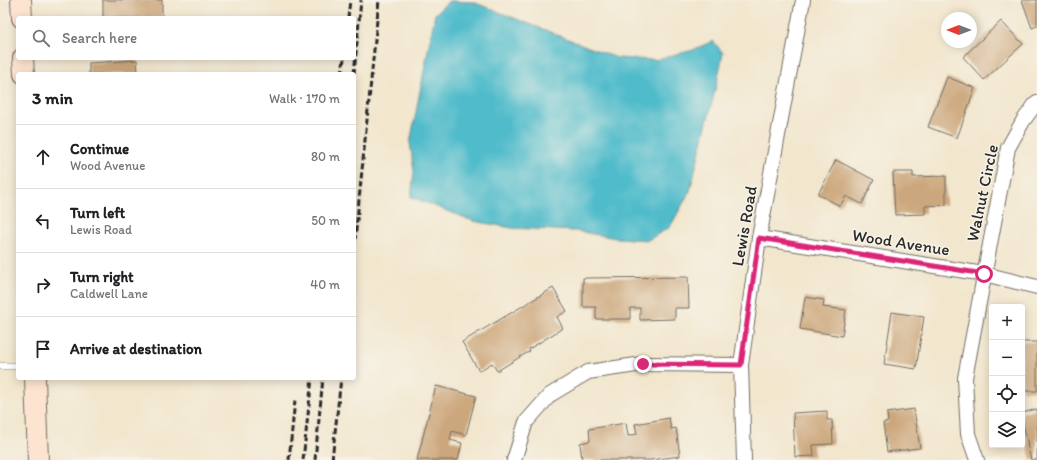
<!DOCTYPE html>
<html lang="en">
<head>
<meta charset="utf-8">
<style>
	body { margin:0; font-family:Itim,sans-serif; background:#f6f6f6; color:#202124 }
	.controls { position:absolute; right:12px; bottom:12px; display:grid; overflow:hidden; border-radius:4px; box-shadow:0 2px 10px #0003 }
	.controls button { width:36px; height:36px; display:grid; place-items:center; padding:0; border:0; border-bottom:1px solid #e0e0e0; background:#fff; color:#202124; font:20px sans-serif }
	.compass { position:absolute; left:941px; top:12px; width:36px; height:36px; border-radius:50%; background:#fff; box-shadow:0 2px 10px #0003; rotate:270deg }
	.stop { position:absolute; width:12px; height:12px; margin:-9px; border:3px solid #db2777; border-radius:50%; background:#fff }
	.stop.end { background:#db2777; border-color:#fff; box-shadow:0 1px 4px #0008 }
	.list { margin:0; padding:0; list-style:none }
	h2 { display:flex; justify-content:space-between; align-items:center; height:52px; margin:0; padding:0 16px; font-size:17px }
	h2 small { font-size:13px; font-weight:400; color:#757577 }
	.list li { display:grid; grid-template-columns:26px 1fr auto; gap:12px; align-items:center; box-sizing:border-box; height:64px; padding:0 16px; border-top:1px solid #e0e0e0 }
	.list b { display:block; font-size:15px; white-space:nowrap }
	.list p { margin:0; font-size:13px; white-space:nowrap; color:#757577 }
	.list em { font-size:13px; font-style:normal; color:#757577 }
	.icon { flex:none; width:22px; height:22px; fill:none; stroke:currentColor; stroke-width:2; stroke-linecap:round; stroke-linejoin:round }
	.map { position:relative; flex:none; width:1037px; height:460px; overflow:hidden }
	.search { position:absolute; background:#fff; box-shadow:0 2px 10px #0003; left:16px; top:16px; width:340px; height:44px; display:flex; align-items:center; gap:10px; box-sizing:border-box; padding:0 14px; border-radius:4px; color:#757577; font-size:15px }
	.panel { position:absolute; background:#fff; box-shadow:0 2px 10px #0003; left:16px; top:72px; width:340px; height:308px; border-radius:4px }
	.map>svg:first-child { display:block }
</style>
</head>
<body>
<div class="map">
<svg width="1037" height="460" viewBox="0 0 1037 460">
	<rect width="100%" height="100%" fill="#f7f3e8"/>
	<filter id="ink" filterUnits="userSpaceOnUse"><feTurbulence type="fractalNoise" baseFrequency=".025" numOctaves="2"/><feDisplacementMap in="SourceGraphic" scale="8" xChannelSelector="R" yChannelSelector="G"/><feConvolveMatrix kernelMatrix="1 2 1 2 8 2 1 2 1" color-interpolation-filters="sRGB"/></filter>
	<filter id="wash" filterUnits="userSpaceOnUse"><feTurbulence type="fractalNoise" baseFrequency=".012" numOctaves="4" result="noise"/><feDisplacementMap in="SourceGraphic" scale="16" xChannelSelector="R" yChannelSelector="G"/><feGaussianBlur stdDeviation="0.9" result="paint"/><feColorMatrix in="noise" values="0 0 0 0 0 0 0 0 0 0 0 0 0 0 0 0 0 1.4 0 .05"/><feComposite in="paint" operator="in"/></filter>
	<g filter="url(#wash)">
		<rect width="100%" height="100%" fill="#f2e6cd"/>
		<!-- water -->
		<path fill="#50bbcb" stroke="#3e737b" d="M449,1L473,2L617,58L655,60L693,50L713,41L723,53L718,78L690,191L670,227L648,240L616,238L576,231L512,228L473,221L411,197L414,171L410,143L435,14Z"/>
		<g id="blocks">
			<!-- building -->
			<g fill="#cca77d">
				<rect x="103" y="0" width="59" height="18"/>
				<path d="M1022,0H1037V26L1032,28Z"/>
				<path d="M1001,21L1023,44L984,80L963,57Z"/>
				<path d="M137,60L138,74H89V63Z"/>
				<path d="M947,77L975,88L957,138L928,127Z"/>
				<path d="M836,160L874,180L862,204L846,196L840,206L818,194Z"/>
				<path d="M893,172H913V177L946,176V205L925,206V214L895,215Z"/>
				<path d="M688,277L689,308H675V319L640,320V308H630V319H596V307H583V278Z"/>
				<path d="M553,288L567,311L557,317L563,328L529,349L530,351L497,371L492,363L479,371L462,342Z"/>
				<path d="M805,297L824,300L823,307L846,310L842,336L800,329Z"/>
				<path d="M892,312L924,317L916,369L884,364Z"/>
				<rect x="1022" y="342" width="15" height="49"/>
				<path d="M436,386L476,396L466,435L452,431L450,440L462,443L458,460H417Z"/>
				<path d="M914,409L920,448L887,452L883,423L888,422L887,413Z"/>
				<path d="M1037,409V460H1031L1027,444H1028L1022,421V413Z"/>
				<path d="M827,411V420H832L833,444L813,445L814,456L795,457L793,413Z"/>
				<path d="M669,418L671,429L676,428L680,456L651,460H582L580,443L590,441L589,429L626,423L628,436L637,434L635,424Z"/>
			</g>
		</g>
	</g>
	<g filter="url(#ink)">
		<use href="#blocks" fill-opacity="0" stroke="#716c64" stroke-width="1"/>
		<g fill="none" stroke-linecap="round" stroke-linejoin="round">
			<defs>
				<path id="service" d="M0,366H18"/>
				<g id="minor">
					<path d="M759,238L984,274L1037,287"/>
					<path d="M514,460L526,422L550,395L588,372L643,364L741,365"/>
					<path d="M744,460L741,365L759,238L803,0"/>
					<path d="M977,460L968,434L965,378L1008,148L1023,121L1037,102"/>
				</g>
				<g id="secondary">
					<path d="M21,0L22,18"/>
					<path d="M23,58L24,74"/>
					<path d="M35,378L38,460"/>
				</g>
			</defs>
			<!-- service casing -->
			<use href="#service" stroke="#716c64" stroke-width="8"/>
			<!-- minor casing -->
			<use href="#minor" stroke="#716c64" stroke-width="16"/>
			<!-- secondary casing -->
			<use href="#secondary" stroke="#716c64" stroke-width="22"/>
			<!-- service -->
			<use href="#service" stroke="#fff" stroke-width="7"/>
			<!-- minor -->
			<use href="#minor" stroke="#fff" stroke-width="14"/>
			<!-- secondary -->
			<use href="#secondary" stroke="#fde4d1" stroke-width="20"/>
			<!-- rail -->
			<g stroke="#2b2b2b" stroke-width="3" stroke-dasharray="6 3" stroke-linecap="butt">
				<path d="M348,18L350,0"/>
				<path d="M342,74L344,58"/>
				<path d="M354,74L361,0"/>
				<path d="M354,250L379,0"/>
				<path d="M289,460L295,400"/>
				<path d="M303,460L312,378"/>
				<path d="M315,460L323,378"/>
				<path d="M332,460L341,378"/>
			</g>
		</g>
	</g>
	<g fill="none" stroke-linecap="round" stroke-linejoin="round" filter="url(#ink)">
		<!-- route -->
		<path stroke="#db2777" stroke-width="5" d="M643,364L741,365L759,238L984,274"/>
	</g>
	<g text-anchor="middle" stroke-width="3" stroke-linejoin="round" paint-order="stroke">
		<!-- street labels -->
		<g font-size="17" fill="#2b2b2b" stroke="#f7f3e8">
			<text transform="translate(982 193) rotate(-78)" y="6">Walnut Circle</text>
			<text transform="translate(744 226) rotate(-80)" y="6">Lewis Road</text>
			<text transform="translate(901 242) rotate(9)" y="6">Wood Avenue</text>
		</g>
	</g>
</svg>
<div class="controls">
<button>+</button>
<button>−</button>
<button><svg class="icon" aria-label="locate" viewBox="0 0 24 24"><circle cx="12" cy="12" r="6"/><path d="M12 2v4M12 18v4M2 12h4M18 12h4"/></svg></button>
<button><svg class="icon" aria-label="layers" viewBox="0 0 24 24"><path d="M12 4l9 5-9 5-9-5zM3 14l9 5 9-5"/></svg></button>
</div>
<svg class="compass" viewBox="-18 -18 36 36"><path d="M0-13l5 13h-10z" fill="#e53935"/><path d="M0 13l5-13h-10z" fill="#757577"/></svg>
<div class="stop" style="left:984px;top:274px"></div>
<div class="stop end" style="left:643px;top:364px"></div>
<div class="search"><svg class="icon" aria-label="search" viewBox="0 0 24 24"><circle cx="10" cy="10" r="6"/><path d="M15 15l6 6"/></svg>Search here</div>
<section class="panel">
<h2>3 min<small>Walk · 170 m</small></h2>
<ul class="list">
<li><svg class="icon" aria-label="ahead" viewBox="0 0 24 24"><path d="M12 20V5M6 11l6-6 6 6"/></svg><div><b>Continue</b><p>Wood Avenue</p></div><em>80 m</em></li>
<li><svg class="icon" aria-label="left" viewBox="0 0 24 24"><path d="M17 20v-9H6M10 6l-5 5 5 5"/></svg><div><b>Turn left</b><p>Lewis Road</p></div><em>50 m</em></li>
<li><svg class="icon" aria-label="right" viewBox="0 0 24 24"><path d="M7 20v-9h11M14 6l5 5-5 5"/></svg><div><b>Turn right</b><p>Caldwell Lane</p></div><em>40 m</em></li>
<li><svg class="icon" aria-label="arrive" viewBox="0 0 24 24"><path d="M6 21V4h12l-3 4 3 4H6"/></svg><div><b>Arrive at destination</b></div></li>
</ul>
</section>
</div>
</body>
</html>
